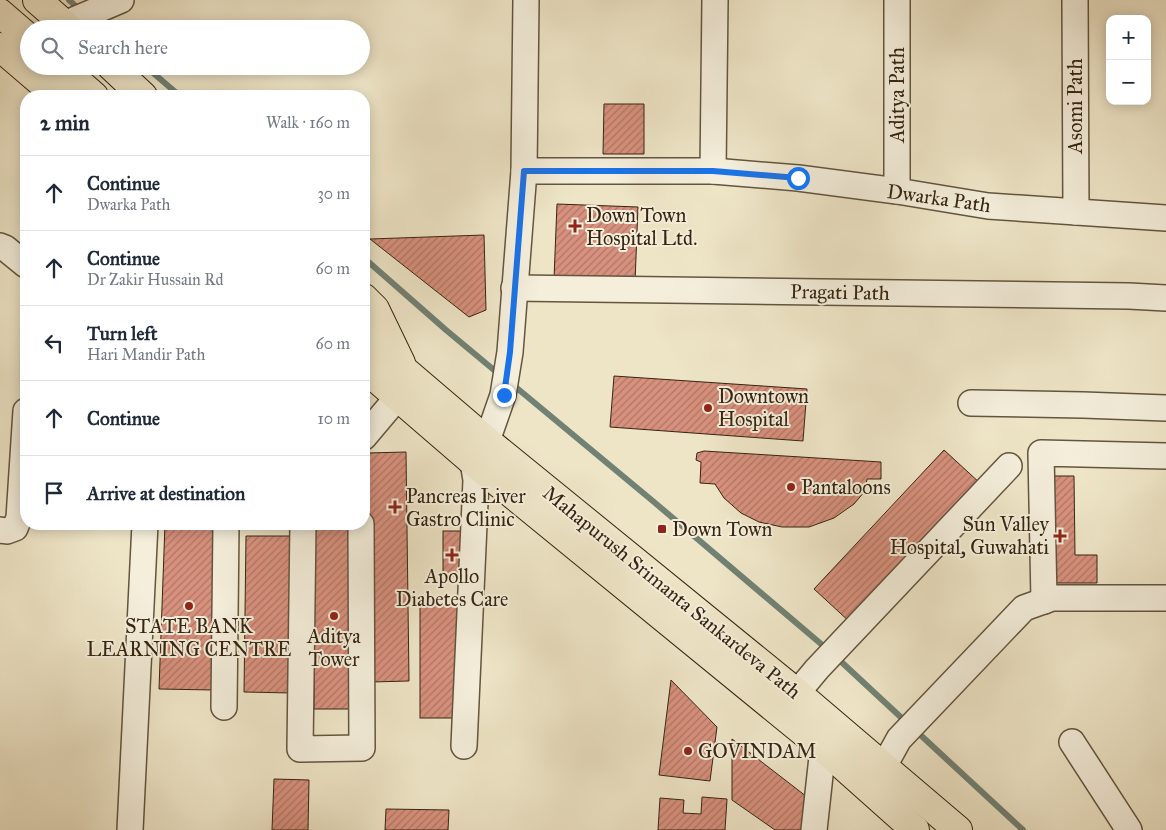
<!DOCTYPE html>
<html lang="en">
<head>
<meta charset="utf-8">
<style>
	body { margin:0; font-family:"IM FELL Great Primer",serif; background:#f2f2f3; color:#1f2937 }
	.controls { position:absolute; right:15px; top:15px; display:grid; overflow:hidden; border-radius:10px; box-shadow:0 2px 12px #0003 }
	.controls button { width:45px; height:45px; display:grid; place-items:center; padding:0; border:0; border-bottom:1px solid #e0e1e3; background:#fff; color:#1f2937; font:25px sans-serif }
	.stop { position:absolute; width:15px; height:15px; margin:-11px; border:4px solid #1a73e8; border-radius:50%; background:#fff }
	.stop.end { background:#1a73e8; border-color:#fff; box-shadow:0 1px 5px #0008 }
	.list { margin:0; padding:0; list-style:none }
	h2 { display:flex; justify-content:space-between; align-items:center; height:65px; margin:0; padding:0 20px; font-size:21px }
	h2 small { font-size:16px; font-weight:400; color:#747a83 }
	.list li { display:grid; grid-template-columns:32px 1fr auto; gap:15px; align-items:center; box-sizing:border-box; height:75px; padding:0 20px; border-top:1px solid #e0e1e3 }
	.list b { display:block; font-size:19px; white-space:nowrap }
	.list p { margin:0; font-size:16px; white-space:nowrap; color:#747a83 }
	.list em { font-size:16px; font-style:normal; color:#747a83 }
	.icon { flex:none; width:28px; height:28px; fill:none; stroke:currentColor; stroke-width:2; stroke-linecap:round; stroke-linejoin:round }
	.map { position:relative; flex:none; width:1166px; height:830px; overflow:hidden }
	.search { position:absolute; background:#fff; box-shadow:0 2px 12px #0003; left:20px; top:20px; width:350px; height:55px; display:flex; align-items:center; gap:12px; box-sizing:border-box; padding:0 18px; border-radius:28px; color:#747a83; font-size:19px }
	.panel { position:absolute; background:#fff; box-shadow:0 2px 12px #0003; left:20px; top:90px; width:350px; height:440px; border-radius:20px }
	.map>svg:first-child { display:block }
</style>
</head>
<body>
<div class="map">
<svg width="1166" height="830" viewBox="0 0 1166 830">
	<defs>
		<pattern id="building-hatch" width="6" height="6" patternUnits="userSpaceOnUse" patternTransform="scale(1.25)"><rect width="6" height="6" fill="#d8917e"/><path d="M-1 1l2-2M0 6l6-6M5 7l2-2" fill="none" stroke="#b07666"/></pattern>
	</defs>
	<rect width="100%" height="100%" fill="#eee5c7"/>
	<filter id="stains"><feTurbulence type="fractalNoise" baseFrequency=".004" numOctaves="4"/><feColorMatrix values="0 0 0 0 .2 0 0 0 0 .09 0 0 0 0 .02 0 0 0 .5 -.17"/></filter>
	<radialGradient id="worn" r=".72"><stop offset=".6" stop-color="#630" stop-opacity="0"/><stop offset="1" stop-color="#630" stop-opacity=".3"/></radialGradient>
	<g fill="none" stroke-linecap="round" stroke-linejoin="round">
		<!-- stream -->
		<g stroke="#718173" stroke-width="6">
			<path d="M69,0L80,10"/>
			<path d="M92,20L102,29"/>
			<path d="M145,66L180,96"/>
			<path d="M364,258L446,330L500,375"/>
			<path d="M512,384L654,502L827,649"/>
			<path d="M835,656L906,722"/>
			<path d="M914,729L1023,830"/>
		</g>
	</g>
	<!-- building -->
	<g fill="url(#building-hatch)" stroke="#352511">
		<path d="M604,104H644V154H603Z"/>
		<path d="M557,204L638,207L635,282L554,279Z"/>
		<path d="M484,235L486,310L469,317L370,239Z"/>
		<path d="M614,376L807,389L803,441L610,427Z"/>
		<path d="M944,450L981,484L852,624L814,589Z"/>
		<path d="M704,451L881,462V479H867L865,491L854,504L834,518L809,527H782L759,522L741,513L724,498L715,484L700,483L701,462L696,460L697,453Z"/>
		<path d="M406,452L409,681L371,682L367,453Z"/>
		<path d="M1044,476H1074L1075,555H1097V583H1049Z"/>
		<path d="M165,524H219L213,690L159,689Z"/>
		<path d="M315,524H353V709H314Z"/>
		<rect x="443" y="531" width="23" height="45"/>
		<path d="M246,536H295L292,693L244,692Z"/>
		<rect x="420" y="605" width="38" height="113"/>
		<path d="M671,680L717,727L710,781L659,775Z"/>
		<path d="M732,739L811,800L807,830H775L732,800Z"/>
		<path d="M274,779L309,780L308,830H272Z"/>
		<path d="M702,797L727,799L725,830H658L660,798L684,800L683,813L701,814Z"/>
		<path d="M386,809L449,810L448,830H385Z"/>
	</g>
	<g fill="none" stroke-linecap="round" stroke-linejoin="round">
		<defs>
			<g id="minor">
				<path d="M897,0V191"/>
				<path d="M1075,0L1076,212"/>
				<path d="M68,27L74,20L121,0"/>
				<path d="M524,171H713L715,0"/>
				<path d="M713,171L798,178L897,191L988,206L1166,218"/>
				<path d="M0,246L5,248L26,265"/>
				<path d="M514,288L1129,296L1166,298"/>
				<path d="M971,403L1083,405L1166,408"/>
				<path d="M364,437L391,405L402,401"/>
				<path d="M487,441L503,395L510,352L524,171L526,0"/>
				<path d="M303,524L300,749L362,748L361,524"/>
				<path d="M0,530L7,531L15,528L19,518L26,411"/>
				<path d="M1044,601L1041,453L1166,456"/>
				<path d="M797,693L817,669L1009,466"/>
				<path d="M224,707L226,524"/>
				<path d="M1072,742L1129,830"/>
				<path d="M464,746L476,480L473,462"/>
				<path d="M884,766L899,739L1024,608L1052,598H1166"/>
				<path d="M130,830L145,524"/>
				<path d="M814,830L823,748"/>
			</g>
			<g id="major">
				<path d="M37,0L70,29"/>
				<path d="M0,13L29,38"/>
				<path d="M0,47L57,96"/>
				<path d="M60,66L94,96"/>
				<path d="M111,66L143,96"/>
				<path d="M364,298L375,309L401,363"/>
				<path d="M364,336L487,441L797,693L958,830"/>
				<path d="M364,368L473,462L823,748L915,830"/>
			</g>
		</defs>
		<!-- minor casing -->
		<use href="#minor" stroke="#63553e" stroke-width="28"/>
		<!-- major casing -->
		<use href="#major" stroke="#352511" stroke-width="30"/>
		<!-- minor -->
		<use href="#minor" stroke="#f4eedb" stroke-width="25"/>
		<!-- major -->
		<use href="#major" stroke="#eee5c7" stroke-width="28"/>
	</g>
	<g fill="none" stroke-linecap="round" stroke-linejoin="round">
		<!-- route -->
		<path stroke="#1a73e8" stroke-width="6" d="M504,395L510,352L524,171H713L798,178"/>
	</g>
	<!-- markers -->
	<g fill="#8f2418" stroke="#f4eedb" stroke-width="2">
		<path d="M572.5 218.5h5v5h5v5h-5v5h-5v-5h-5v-5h5z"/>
		<circle cx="708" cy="408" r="5"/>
		<circle cx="791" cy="487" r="5"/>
		<path d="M392.5 499.5h5v5h5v5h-5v5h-5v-5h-5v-5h5z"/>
		<rect x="657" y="524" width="10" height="10" rx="2.5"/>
		<path d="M1057.5 528.5h5v5h5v5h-5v5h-5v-5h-5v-5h5z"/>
		<path d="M449.5 547.5h5v5h5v5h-5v5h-5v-5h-5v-5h5z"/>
		<circle cx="189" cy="606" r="5"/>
		<circle cx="334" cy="616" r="5"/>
		<circle cx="688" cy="751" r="5"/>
	</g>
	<g text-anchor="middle" stroke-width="4" stroke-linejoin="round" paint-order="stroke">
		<!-- street labels -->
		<g font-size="20" fill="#352511" stroke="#f4eedb">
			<text transform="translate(897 95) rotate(-90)" y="7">Aditya Path</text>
			<text transform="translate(1075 106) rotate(-90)" y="7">Asomi Path</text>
			<text transform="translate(939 198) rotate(8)" y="7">Dwarka Path</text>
			<text transform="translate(840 292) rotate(1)" y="7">Pragati Path</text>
			<text transform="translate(672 592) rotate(39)" y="7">Mahapurush Srimanta Sankardeva Path</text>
		</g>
		<!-- poi labels -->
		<g font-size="20" fill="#352511" stroke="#f4eedb" text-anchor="start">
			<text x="586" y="222">Down Town<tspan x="586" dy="23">Hospital Ltd.</tspan></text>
			<text x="718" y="403">Downtown<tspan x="718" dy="23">Hospital</tspan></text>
			<text x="801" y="494">Pantaloons</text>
			<text x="406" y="503">Pancreas Liver<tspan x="406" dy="23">Gastro Clinic</tspan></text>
			<text x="1049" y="531" text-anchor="end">Sun Valley<tspan x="1049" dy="23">Hospital, Guwahati</tspan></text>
			<text x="672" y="536">Down Town</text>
			<text x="452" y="583" text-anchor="middle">Apollo<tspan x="452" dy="23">Diabetes Care</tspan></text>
			<text x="189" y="633" text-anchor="middle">STATE BANK<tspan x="189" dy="23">LEARNING CENTRE</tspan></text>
			<text x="334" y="643" text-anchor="middle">Aditya<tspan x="334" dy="23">Tower</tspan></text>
			<text x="698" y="758">GOVINDAM</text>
		</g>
	</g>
	<rect width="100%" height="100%" filter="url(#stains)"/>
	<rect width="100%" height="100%" fill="url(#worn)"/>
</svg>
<div class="controls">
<button>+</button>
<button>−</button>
</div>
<div class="stop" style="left:798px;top:178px"></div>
<div class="stop end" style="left:504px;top:395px"></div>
<div class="search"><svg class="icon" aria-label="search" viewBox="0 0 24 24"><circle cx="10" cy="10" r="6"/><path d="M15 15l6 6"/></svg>Search here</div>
<section class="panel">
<h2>2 min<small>Walk · 160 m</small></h2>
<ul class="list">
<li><svg class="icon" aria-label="ahead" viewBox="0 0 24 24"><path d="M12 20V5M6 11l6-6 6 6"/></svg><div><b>Continue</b><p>Dwarka Path</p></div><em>30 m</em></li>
<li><svg class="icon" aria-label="ahead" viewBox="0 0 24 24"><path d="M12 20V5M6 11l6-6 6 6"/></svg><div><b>Continue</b><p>Dr Zakir Hussain Rd</p></div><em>60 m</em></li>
<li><svg class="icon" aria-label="left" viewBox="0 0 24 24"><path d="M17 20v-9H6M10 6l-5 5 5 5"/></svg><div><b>Turn left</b><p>Hari Mandir Path</p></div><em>60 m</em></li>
<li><svg class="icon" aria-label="ahead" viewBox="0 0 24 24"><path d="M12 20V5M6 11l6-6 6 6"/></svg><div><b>Continue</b></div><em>10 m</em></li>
<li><svg class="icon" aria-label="arrive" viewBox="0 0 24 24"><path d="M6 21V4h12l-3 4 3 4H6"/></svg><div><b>Arrive at destination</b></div></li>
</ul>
</section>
</div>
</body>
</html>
